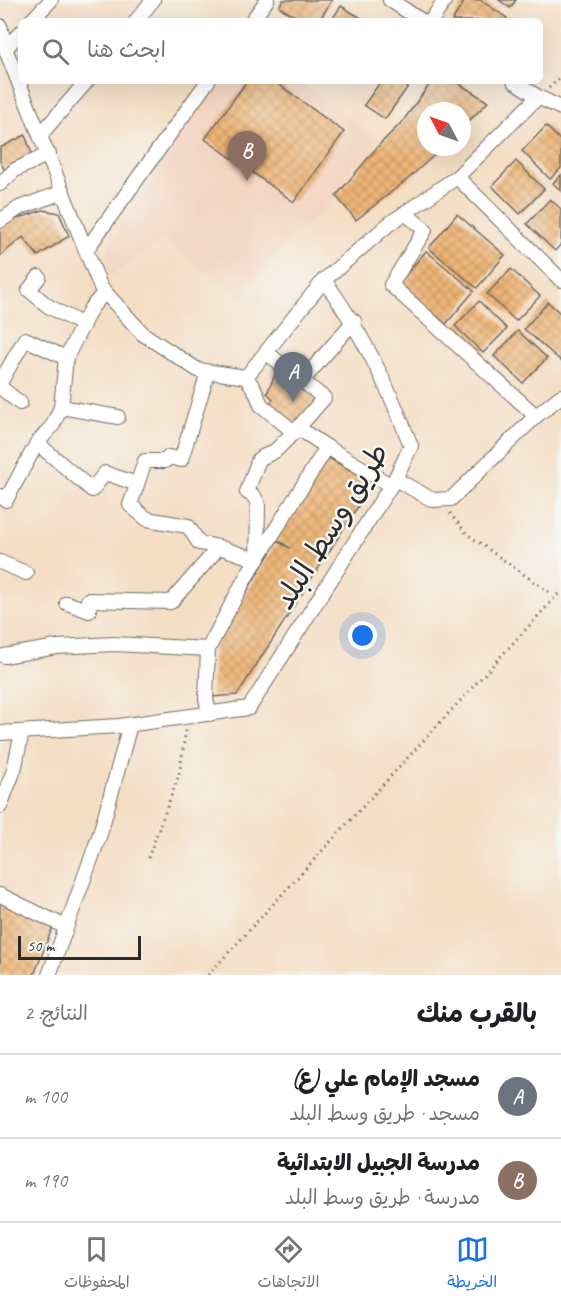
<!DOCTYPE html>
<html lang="ar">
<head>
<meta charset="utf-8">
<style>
	body { margin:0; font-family:Caveat,"Playpen Sans Arabic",sans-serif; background:#f2f2f2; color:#202124; direction:rtl }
	.compass { position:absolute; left:417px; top:102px; width:54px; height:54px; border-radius:50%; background:#fff; box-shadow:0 6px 24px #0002; rotate:311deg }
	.scale { position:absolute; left:18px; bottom:15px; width:123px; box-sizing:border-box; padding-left:6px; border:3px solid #2b2b2b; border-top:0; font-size:16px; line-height:21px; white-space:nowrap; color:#2b2b2b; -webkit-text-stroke:4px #f6f6f2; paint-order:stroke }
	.you { position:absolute; left:363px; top:636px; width:21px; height:21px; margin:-15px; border:4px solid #fff; border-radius:50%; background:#1a73e8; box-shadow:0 0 0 9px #1a73e833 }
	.badge { display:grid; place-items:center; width:39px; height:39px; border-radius:50%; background:#1a73e8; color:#fff; font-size:20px; font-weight:700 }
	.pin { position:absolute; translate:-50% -50px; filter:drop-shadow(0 2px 3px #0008) }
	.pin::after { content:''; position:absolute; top:32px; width:21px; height:18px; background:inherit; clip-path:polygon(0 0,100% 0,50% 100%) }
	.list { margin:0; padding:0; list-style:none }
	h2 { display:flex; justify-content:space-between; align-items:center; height:78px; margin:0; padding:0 24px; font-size:26px }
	h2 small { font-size:20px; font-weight:400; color:#757577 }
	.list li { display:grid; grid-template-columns:39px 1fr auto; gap:18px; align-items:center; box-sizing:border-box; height:84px; padding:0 24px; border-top:2px solid #e0e0e0 }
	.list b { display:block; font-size:22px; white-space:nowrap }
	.list p { margin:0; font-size:20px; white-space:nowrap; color:#757577 }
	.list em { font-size:20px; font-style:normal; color:#757577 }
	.icon { flex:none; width:33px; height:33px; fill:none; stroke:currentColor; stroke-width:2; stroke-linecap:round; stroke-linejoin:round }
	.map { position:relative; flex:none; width:561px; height:975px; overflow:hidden; direction:ltr }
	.search { position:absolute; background:#fff; box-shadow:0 6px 24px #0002; left:18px; right:18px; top:18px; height:66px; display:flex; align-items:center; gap:15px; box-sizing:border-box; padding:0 21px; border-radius:9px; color:#757577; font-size:22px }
	.sheet { height:246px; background:#fff }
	nav { display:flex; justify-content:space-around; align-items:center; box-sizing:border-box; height:84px; border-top:2px solid #e0e0e0; background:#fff; font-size:16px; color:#757577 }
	nav a { display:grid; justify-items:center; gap:3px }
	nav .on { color:#1a73e8 }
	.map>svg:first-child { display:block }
</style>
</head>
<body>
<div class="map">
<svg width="561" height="975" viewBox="0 0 561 975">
	<defs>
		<pattern id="building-cross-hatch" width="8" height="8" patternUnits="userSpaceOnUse" patternTransform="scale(1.5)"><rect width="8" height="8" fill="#efb677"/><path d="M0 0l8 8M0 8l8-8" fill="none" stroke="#c29462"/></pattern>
	</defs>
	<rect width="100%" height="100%" fill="#f6f6f2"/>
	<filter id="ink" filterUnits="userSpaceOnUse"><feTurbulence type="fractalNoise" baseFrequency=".0167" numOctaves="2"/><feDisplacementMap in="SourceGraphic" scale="12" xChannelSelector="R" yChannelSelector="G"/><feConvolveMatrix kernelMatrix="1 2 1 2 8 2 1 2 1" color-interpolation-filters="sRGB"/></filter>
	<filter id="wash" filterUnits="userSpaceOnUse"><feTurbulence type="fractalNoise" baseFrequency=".008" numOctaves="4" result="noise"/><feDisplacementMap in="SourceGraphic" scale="24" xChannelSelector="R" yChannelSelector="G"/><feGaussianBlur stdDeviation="1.35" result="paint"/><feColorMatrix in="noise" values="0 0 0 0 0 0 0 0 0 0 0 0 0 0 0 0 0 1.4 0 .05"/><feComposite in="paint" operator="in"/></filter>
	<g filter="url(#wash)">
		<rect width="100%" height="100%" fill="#f4dec4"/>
		<!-- built -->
		<path fill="#f3d4bf" d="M218,81H299L378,140L352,166L336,196L275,255L240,299L165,240L110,276L108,244Z"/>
		<g id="blocks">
			<!-- building -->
			<g fill="url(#building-cross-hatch)">
				<path d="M283,0H332L319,21H303L279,7Z"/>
				<path d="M465,0H480L507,18L504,21H452Z"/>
				<path d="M499,0H516L510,8Z"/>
				<path d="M341,6L366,21H331Z"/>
				<path d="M247,81H274L344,132L294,202L205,139Z"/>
				<path d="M381,81H412L385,119L364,105Z"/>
				<path d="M432,81H455L488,102L462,128V111H426V147H443L409,178L356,220L336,196L380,144L403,121Z"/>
				<path d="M546,126L561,141V168L550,179L522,151Z"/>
				<path d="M25,135L33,157L6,173L0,161V148Z"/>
				<path d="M516,161L544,189L520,214L492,186Z"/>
				<path d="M561,175V191L553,183Z"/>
				<path d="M550,199L561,209V244L555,251L527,224Z"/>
				<path d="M43,210L59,213L69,236L38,256L23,237L0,256V228L10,221Z"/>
				<path d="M457,214L505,255L477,288L429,248Z"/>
				<path d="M426,251L474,291L446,324L398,284Z"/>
				<path d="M511,269L540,296L516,321L487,294Z"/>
				<path d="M479,301L507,329L483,353L455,326Z"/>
				<path d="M548,302L561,314V361L524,329Z"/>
				<path d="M518,331L547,358L523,383L494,356Z"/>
				<path d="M275,375L318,399L294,427L268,406L273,399L267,393Z"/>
				<path d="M327,457L373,483L237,695L211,697L214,646L277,541L290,548L281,542L277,541Z"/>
				<path d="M0,902L53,926L34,975H0Z"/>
			</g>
		</g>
	</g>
	<g filter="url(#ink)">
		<use href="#blocks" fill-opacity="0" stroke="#716a61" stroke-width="1.5"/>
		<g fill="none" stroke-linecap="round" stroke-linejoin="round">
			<defs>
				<g id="street">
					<path d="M390,0L422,21"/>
					<path d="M31,21L51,0"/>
					<path d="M136,21L153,0"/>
					<path d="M252,21L267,0"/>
					<path d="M431,21L445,0"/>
					<path d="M0,26L7,53L101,288L143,334L198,370L246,377L324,280C362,332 389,387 411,446L395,479L249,708L119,726L0,733"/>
					<path d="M6,48L21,32"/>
					<path d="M514,81L538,97"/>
					<path d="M41,134L87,81"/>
					<path d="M457,177L561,280"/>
					<path d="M0,184L15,170L49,154"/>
					<path d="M405,213L425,230L391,285L536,416"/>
					<path d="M0,221L19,208L63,192"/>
					<path d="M86,250L208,81"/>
					<path d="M39,277L29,290L48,306L83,325"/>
					<path d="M324,280L389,224L457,177L538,97L561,108"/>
					<path d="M105,292L91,308L66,358L61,407L118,417"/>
					<path d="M267,353L324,398L298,428"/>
					<path d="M208,372L181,460L169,457L165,461H145L130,505L147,519L188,526L199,543L219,547"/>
					<path d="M246,377L255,390L261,405L294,432"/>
					<path d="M303,380L354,321"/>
					<path d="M0,383L25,339L66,358"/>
					<path d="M0,387L20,403"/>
					<path d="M37,443L92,490L105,473L137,484"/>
					<path d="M395,479L433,500L451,499L536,416L561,396"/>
					<path d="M0,496L6,500L37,443L53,425L61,407"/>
					<path d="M0,562L26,573"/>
					<path d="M67,603L89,611L88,600L171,602L219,547L257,560L258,504L254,496L247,492L259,459L275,451L298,428L327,447"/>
					<path d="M208,649L246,577L327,447L390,485"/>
					<path d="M4,656L57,647L114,644L208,649L206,698L209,714"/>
					<path d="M0,806L14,770L22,732"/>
					<path d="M0,895L66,927"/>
					<path d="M49,975L100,834L130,725"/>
				</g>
			</defs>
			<!-- street casing -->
			<use href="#street" stroke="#716a61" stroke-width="16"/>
			<!-- path -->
			<g stroke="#716a61" stroke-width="3" stroke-dasharray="1.5 4.5" stroke-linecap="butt">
				<path d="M549,88L561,77"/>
				<path d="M450,513L467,534L550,593"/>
				<path d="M148,858L179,775L186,730"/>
				<path d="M208,975L561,591"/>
			</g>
			<!-- street -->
			<use href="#street" stroke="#fff" stroke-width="14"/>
		</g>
	</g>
	<g text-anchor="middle" stroke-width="5" stroke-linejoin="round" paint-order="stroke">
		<!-- street labels -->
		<g font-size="30" fill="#2b2b2b" stroke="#f6f6f2">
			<text transform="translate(331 526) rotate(-58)" y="10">طريق وسط البلد</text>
		</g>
	</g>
</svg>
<svg class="compass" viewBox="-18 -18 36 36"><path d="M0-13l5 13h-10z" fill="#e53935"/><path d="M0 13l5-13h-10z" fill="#757577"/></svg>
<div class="scale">50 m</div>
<div class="you"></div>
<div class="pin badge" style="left:293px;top:402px;background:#6b7280">A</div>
<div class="pin badge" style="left:247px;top:181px;background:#8d6e63">B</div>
<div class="search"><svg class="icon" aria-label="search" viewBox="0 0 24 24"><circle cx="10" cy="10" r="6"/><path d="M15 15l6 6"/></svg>ابحث هنا</div>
</div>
<section class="sheet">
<h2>بالقرب منك<small>النتائج: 2</small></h2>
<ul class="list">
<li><span class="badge" style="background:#6b7280">A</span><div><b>مسجد الإمام علي (ع)</b><p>مسجد · طريق وسط البلد</p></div><em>100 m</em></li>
<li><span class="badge" style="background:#8d6e63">B</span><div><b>مدرسة الجبيل الابتدائية</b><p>مدرسة · طريق وسط البلد</p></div><em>190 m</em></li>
</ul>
</section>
<nav>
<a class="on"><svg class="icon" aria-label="map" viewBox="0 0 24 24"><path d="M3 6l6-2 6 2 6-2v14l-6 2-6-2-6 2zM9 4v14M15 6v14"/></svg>الخريطة</a>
<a><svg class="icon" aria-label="directions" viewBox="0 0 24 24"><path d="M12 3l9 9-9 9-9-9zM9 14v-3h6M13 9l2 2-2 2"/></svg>الاتجاهات</a>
<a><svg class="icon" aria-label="saved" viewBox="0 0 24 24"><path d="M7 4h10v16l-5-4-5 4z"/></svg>المحفوظات</a>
</nav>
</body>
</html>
